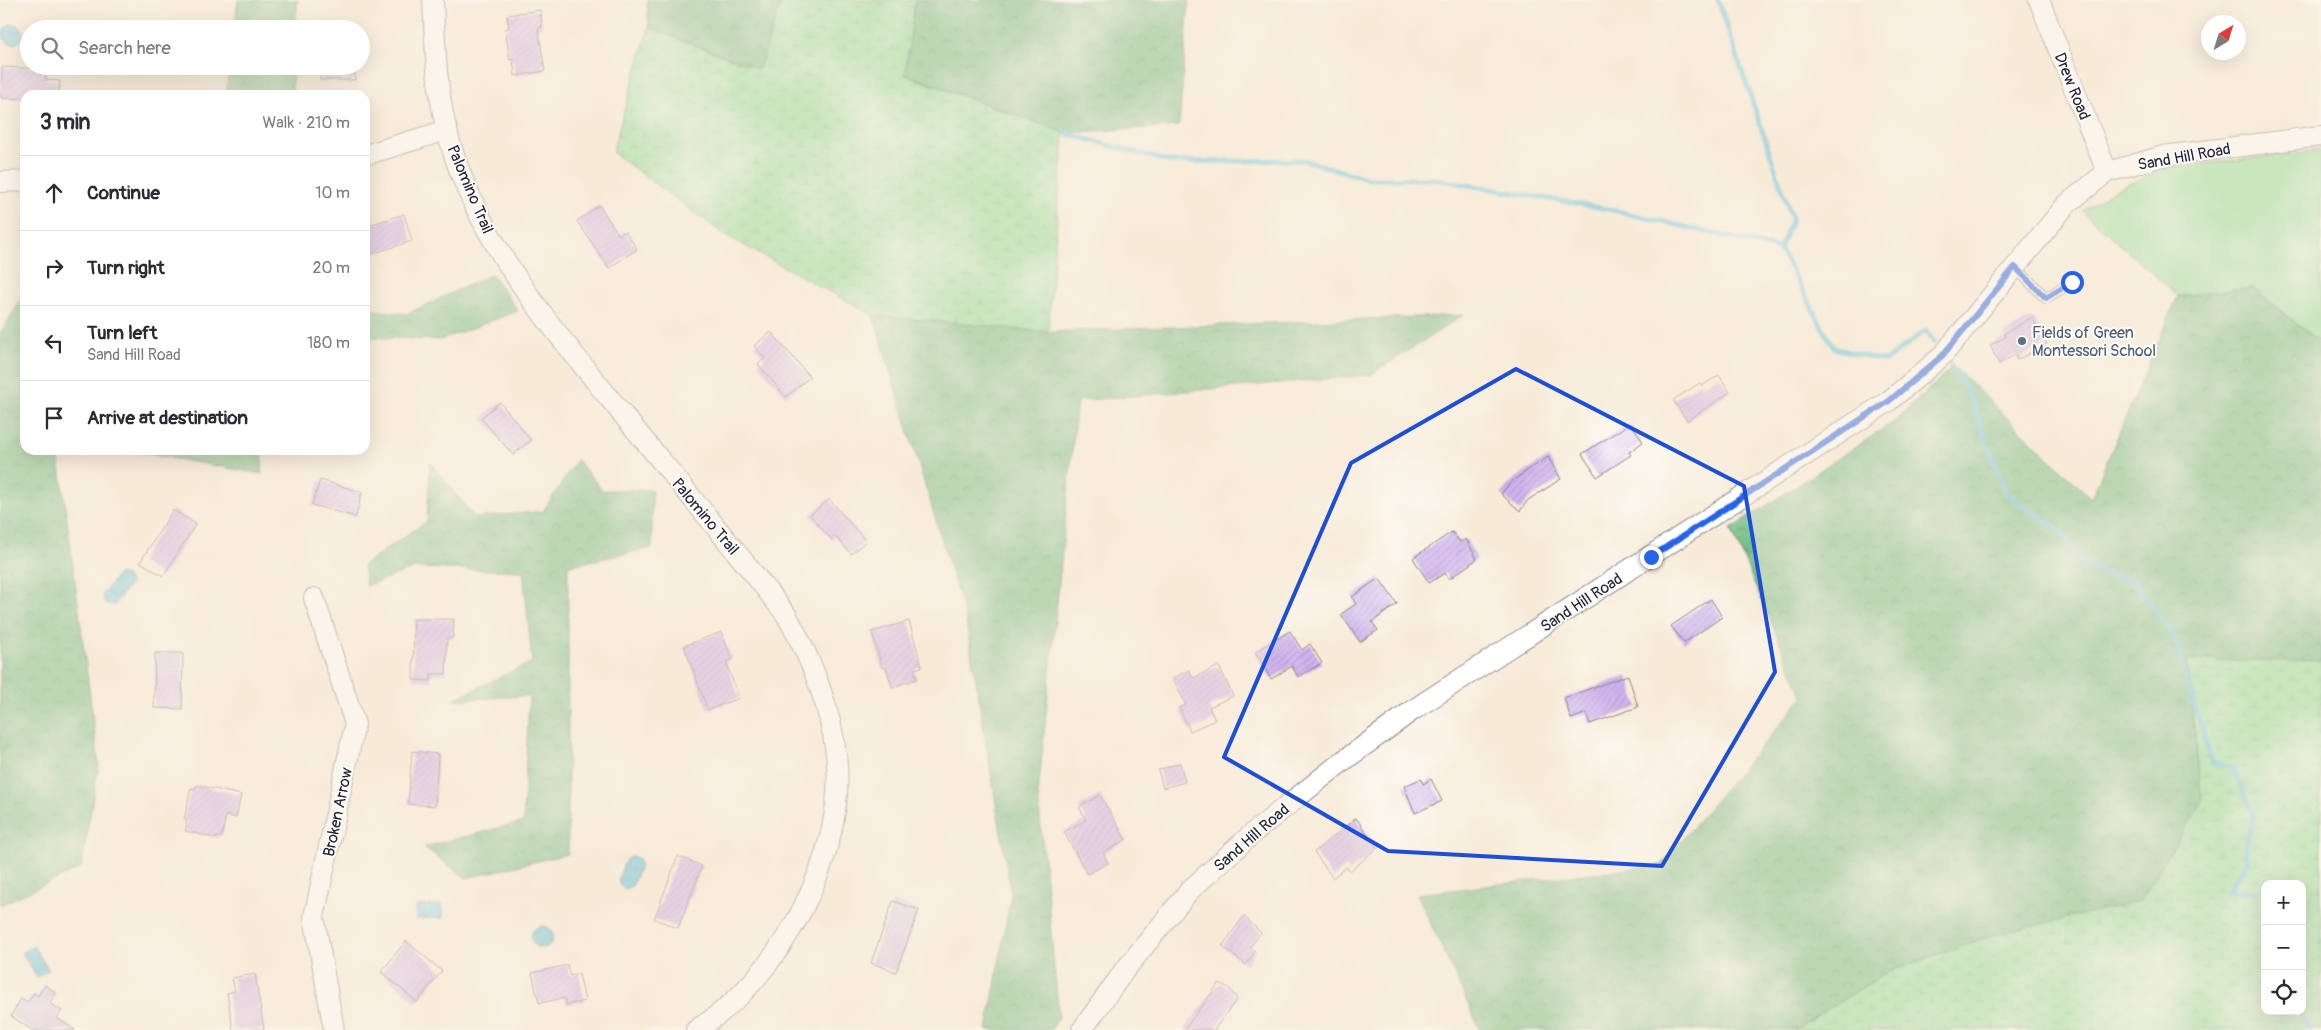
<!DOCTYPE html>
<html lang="en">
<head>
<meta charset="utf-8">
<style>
	body { margin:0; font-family:Pangolin,sans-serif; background:#f7f7f7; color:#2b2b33 }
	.controls { position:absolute; right:15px; bottom:15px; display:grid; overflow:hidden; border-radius:10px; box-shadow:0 5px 20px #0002 }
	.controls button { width:45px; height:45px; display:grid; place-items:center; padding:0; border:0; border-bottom:1px solid #e1e1e2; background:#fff; color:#2b2b33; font:25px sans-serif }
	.compass { position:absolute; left:2201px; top:15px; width:45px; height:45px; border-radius:50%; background:#fff; box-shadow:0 5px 20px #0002; rotate:38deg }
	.stop { position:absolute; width:15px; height:15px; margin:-11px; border:4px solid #2563eb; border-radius:50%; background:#fff }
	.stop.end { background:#2563eb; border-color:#fff; box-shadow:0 1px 5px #0008 }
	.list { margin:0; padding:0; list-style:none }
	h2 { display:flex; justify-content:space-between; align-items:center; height:65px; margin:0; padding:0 20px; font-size:21px }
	h2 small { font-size:16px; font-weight:400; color:#7c7c81 }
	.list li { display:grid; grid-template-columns:32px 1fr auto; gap:15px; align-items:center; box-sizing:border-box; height:75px; padding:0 20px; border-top:1px solid #e1e1e2 }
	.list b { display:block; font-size:19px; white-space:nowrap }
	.list p { margin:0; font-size:16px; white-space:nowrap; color:#7c7c81 }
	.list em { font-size:16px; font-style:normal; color:#7c7c81 }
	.icon { flex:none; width:28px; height:28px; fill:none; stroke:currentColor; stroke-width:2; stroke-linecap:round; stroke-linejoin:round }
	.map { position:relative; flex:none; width:2321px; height:1030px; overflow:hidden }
	.search { position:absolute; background:#fff; box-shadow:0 5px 20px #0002; left:20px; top:20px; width:350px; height:55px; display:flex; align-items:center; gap:12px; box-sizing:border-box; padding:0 18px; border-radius:28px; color:#7c7c81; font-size:19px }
	.panel { position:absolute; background:#fff; box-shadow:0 5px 20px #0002; left:20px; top:90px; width:350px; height:365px; border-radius:15px }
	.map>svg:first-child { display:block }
</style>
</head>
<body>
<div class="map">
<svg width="2321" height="1030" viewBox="0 0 2321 1030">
	<defs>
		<pattern id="forest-crowns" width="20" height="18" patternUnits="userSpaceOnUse" patternTransform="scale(1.25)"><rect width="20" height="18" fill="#74be85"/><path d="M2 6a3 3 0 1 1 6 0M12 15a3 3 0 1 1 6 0" fill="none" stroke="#5f9a6e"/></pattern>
		<pattern id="wetland-marsh" width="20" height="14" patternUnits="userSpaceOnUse" patternTransform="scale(1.25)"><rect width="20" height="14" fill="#91df9e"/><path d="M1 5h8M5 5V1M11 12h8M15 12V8" fill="none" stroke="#7dbf89"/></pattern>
		<pattern id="water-waves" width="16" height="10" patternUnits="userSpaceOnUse" patternTransform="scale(1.25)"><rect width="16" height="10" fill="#60c2de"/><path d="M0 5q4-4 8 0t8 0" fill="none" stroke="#53a6bf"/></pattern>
		<pattern id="building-hatch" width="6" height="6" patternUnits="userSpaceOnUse" patternTransform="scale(1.25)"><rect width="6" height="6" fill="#d0b3ee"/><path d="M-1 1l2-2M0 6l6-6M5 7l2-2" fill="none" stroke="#b29acd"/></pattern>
	</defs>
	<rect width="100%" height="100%" fill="#fdfcf7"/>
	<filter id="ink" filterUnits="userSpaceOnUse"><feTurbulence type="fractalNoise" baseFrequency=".02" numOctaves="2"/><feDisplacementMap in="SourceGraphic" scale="10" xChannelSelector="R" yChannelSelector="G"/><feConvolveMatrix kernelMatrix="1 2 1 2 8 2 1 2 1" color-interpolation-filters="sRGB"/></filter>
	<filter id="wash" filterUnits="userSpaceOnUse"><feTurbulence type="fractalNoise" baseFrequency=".0096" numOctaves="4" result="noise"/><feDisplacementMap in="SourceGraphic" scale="20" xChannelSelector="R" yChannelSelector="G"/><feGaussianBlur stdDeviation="1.12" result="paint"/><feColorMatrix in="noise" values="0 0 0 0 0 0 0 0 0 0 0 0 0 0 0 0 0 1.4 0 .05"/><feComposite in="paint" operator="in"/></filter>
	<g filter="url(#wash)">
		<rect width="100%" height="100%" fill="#f7ebd8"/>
		<!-- grass -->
		<path fill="#91df9e" stroke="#5a806c" d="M2321,150V343L2252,288L2178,296L2082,211L2116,189L2168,168Z"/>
		<!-- forest -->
		<g fill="url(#forest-crowns)" stroke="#4b7060">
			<path d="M238,0H298L295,29H234Z"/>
			<path d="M647,0H782L760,69L649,28Z"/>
			<path d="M915,0H1189L1179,126L1064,133L905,74Z"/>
			<path d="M229,66H293L292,95H226Z"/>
			<path d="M492,274L518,311L440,340L365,337V309L407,314Z"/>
			<path d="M2252,288L2321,343V661L2187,660L2202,802L2140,901L1994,935L1888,972L1794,1030H1480L1417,894L1661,865L1803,697L1731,529L1895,421L1953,366L2091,498L2178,296Z"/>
			<path d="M25,294V450H58L99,765L81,868L0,905V333Z"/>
			<path d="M873,315L1048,332L1464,315L1370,375L1077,401L1038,795L1059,1017L1051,1030H987L1011,894L965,616Z"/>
			<path d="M125,450H263L262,474Z"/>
			<path d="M577,460L602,490H652V548L568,566V854L466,878L424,847L523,822L529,696L452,700L532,662L523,571L415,568L366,586L363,565L427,521L430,462L475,518L543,511Z"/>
		</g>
		<!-- wetland -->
		<g fill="url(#wetland-marsh)" stroke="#5a806c" fill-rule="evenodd">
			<path d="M782,0H915L905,75L1064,133L1048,332L873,315L725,235L612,152L649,28L759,69Z"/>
			<path d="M2187,660L2321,661V1030H1794L1888,972L1994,935L2140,901L2202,801ZM2265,884H2302V1011H2265Z"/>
		</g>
		<!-- water -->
		<g fill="url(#water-waves)" stroke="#41728c">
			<circle cx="13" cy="34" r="10"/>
			<path d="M118,574L127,576L131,584L114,605L105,603L102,595Z"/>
			<path d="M632,856L639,859L640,866L632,886L625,889L620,886L618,879L626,859Z"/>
			<path d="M443,905V918L417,919L416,906Z"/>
			<circle cx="542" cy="937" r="11"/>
			<path d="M33,946L49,970L37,977L22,953Z"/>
		</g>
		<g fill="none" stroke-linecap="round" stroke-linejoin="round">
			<!-- stream -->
			<g stroke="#60c2de" stroke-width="5">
				<path d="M1718,0L1792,218L1780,249"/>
				<path d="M1064,133L1171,162L1303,160L1369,179H1434L1613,210L1780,249L1834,348L1885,361L1926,330L1934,342"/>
				<path d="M1951,366L1967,389L2006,494L2060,531L2086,568L2134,582L2173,634L2212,763L2233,768L2254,816L2245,846L2247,862L2227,892H2264L2265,894"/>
				<path d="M2298,1011L2309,1030"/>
			</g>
		</g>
		<g id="blocks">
			<!-- building -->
			<g fill="url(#building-hatch)">
				<path d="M540,10L542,27L538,28L545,71L515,76L513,59L510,60L505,29L509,28L507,15Z"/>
				<rect x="320" y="66" width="35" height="14"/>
				<path d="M2,67L46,69V80L60,81L59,95H25V99L1,98Z"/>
				<path d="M599,205L619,235L625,231L637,249L609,268L577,221Z"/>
				<path d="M404,214L412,241L365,256L366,226Z"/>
				<path d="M2032,317L2047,344L2017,360L2015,355L1999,364L1990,345L2006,337L2004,334Z"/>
				<path d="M771,332L810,377L786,397L758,364L765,358L754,346Z"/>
				<path d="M1719,375L1730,392L1687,421L1673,400L1700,383L1702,386Z"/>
				<path d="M500,402L531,440L513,455L481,418Z"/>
				<path d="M1631,423L1643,442L1629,452L1631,455L1597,477L1582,454Z"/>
				<path d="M1548,457L1561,479L1528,500L1520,511L1501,494L1512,481Z"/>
				<path d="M320,480L362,492L356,517L312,505Z"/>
				<path d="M829,499L866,541L851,554L835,536L832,540L810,515Z"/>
				<path d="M173,510L196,524L163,576L140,562Z"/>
				<path d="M1452,532L1460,542L1466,539L1477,559L1449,579L1445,573L1429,583L1413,558Z"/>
				<path d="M1379,578L1397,604L1372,622L1378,630L1360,642L1341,614L1356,604L1352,597Z"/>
				<path d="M1711,599L1722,617L1684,643L1671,626Z"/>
				<path d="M414,619H454L453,638H447L446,674H431V681L413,680Z"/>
				<path d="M909,621L922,667L914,669L917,679L892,687L886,667L882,668L872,632Z"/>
				<path d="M1290,631L1302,650L1310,644L1322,663L1298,677L1292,666L1271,679L1255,652Z"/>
				<path d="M721,632L732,659L726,662L739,698L708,710L684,646Z"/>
				<path d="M155,653H183L182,709L154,708Z"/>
				<path d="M1219,666L1233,696L1209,707L1215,720L1190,731L1179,708L1186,705L1173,678L1189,670L1193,678Z"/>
				<path d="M1628,675L1638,707L1590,724L1586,713L1571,719L1564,698Z"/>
				<path d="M412,751L438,754L435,806L408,804Z"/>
				<path d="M1180,763L1185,782L1163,788L1158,770Z"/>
				<path d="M1421,779L1423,784L1431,779L1442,801L1415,813L1404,786Z"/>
				<path d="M197,785L241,795L236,818L226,815L222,836L216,838L185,831L187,821L184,820L191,788L195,789Z"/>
				<path d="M1100,795L1126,840L1103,853L1108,863L1087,874L1064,832L1086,820L1079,807Z"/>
				<path d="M1356,818L1377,848L1350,871L1346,867L1333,878L1314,852Z"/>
				<path d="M678,856L702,866L678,928L654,919Z"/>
				<path d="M893,901L919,910L896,972L871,963Z"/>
				<path d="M1244,916L1261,933L1250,947L1255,951L1246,965L1222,946Z"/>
				<path d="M406,941L442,971L417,1002L381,972Z"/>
				<path d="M567,965L570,976L579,974L585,1001L566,1005L565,998L539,1003L532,973Z"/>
				<path d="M255,974L264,1029L233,1030L227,993L235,991L232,978Z"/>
				<path d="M1219,983L1229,988L1237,999L1214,1030H1184Z"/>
				<path d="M45,985L56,993L50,1003L62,1011L57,1018L75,1030H32L11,1016L21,999L27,1003L34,993L38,996Z"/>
			</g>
		</g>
	</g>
	<g filter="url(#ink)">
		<use href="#blocks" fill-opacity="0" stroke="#8c868a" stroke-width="1"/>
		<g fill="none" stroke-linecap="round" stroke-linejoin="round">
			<defs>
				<path id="lane" d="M2015,267L2046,298L2072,282"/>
				<g id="street">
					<path d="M433,0C435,43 436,89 447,131C473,234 545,319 610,399C669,471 730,542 787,616C811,659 830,705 836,754C849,852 779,980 696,1030"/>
					<path d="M2039,0L2107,172"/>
					<path d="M365,155L447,130"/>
					<path d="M0,182L25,181"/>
					<path d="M314,598L355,724L314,917L334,1030"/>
					<path d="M1082,1030L1124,971L1190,890L1253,833L1339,764L1413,710L1889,401L1942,356L2067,204L2107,172L2163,156L2321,136"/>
				</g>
			</defs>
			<!-- lane casing -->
			<use href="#lane" stroke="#8c868a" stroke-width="12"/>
			<!-- street casing -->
			<use href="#street" stroke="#8c868a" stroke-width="22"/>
			<!-- lane -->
			<use href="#lane" stroke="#fff" stroke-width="10"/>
			<!-- street -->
			<use href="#street" stroke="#fff" stroke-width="20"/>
		</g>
	</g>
	<g fill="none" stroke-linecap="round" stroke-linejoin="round" filter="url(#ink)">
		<!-- route -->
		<path stroke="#2563eb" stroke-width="6" d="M1651,557L1889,401L1942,356L2015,267L2046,298L2072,282"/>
	</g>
	<!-- marked area -->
	<path d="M0 0H2321V1030H0ZM1516,369L1744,486L1775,672L1662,866L1388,851L1224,757L1351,463Z" fill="#f7ebd8" fill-opacity=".55" fill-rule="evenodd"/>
	<path fill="none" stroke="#1d4ed8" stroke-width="4" stroke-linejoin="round" d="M1516,369L1744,486L1775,672L1662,866L1388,851L1224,757L1351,463Z"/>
	<!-- markers -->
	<circle fill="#5c6f8a" stroke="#fdfcf7" stroke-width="2" cx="2022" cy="341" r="5"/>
	<g text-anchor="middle" stroke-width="4" stroke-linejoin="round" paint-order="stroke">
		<!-- street labels -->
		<g font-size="16" fill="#22223b" stroke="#fdfcf7">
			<text transform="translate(2073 86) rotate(68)" y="6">Drew Road</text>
			<text transform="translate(2184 156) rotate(-10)" y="6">Sand Hill Road</text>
			<text transform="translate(471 189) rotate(67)" y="6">Palomino Trail</text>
			<text transform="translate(706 516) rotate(50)" y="6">Palomino Trail</text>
			<text transform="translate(1581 602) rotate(-33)" y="6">Sand Hill Road</text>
			<text transform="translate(337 812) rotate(-78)" y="6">Broken Arrow</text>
			<text transform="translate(1251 837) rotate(-41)" y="6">Sand Hill Road</text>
		</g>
		<!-- service labels -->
		<g font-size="16" fill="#4e5e75" stroke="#fdfcf7" text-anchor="start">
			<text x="2032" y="338">Fields of Green<tspan x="2032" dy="18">Montessori School</tspan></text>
		</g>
	</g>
</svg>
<div class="controls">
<button>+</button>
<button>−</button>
<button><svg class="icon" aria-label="locate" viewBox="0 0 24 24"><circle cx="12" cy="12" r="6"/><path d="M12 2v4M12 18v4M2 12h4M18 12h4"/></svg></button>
</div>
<svg class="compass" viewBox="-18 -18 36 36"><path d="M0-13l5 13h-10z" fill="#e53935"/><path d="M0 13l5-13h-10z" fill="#7c7c81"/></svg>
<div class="stop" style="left:2072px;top:282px"></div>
<div class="stop end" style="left:1651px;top:557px"></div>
<div class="search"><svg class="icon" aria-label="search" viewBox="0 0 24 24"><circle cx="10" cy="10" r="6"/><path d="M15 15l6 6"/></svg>Search here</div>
<section class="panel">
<h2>3 min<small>Walk · 210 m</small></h2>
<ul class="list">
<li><svg class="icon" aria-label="ahead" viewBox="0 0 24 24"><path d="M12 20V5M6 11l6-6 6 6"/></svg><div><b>Continue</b></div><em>10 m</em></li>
<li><svg class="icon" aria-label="right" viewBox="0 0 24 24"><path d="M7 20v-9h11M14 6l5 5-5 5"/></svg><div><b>Turn right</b></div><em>20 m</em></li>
<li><svg class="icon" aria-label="left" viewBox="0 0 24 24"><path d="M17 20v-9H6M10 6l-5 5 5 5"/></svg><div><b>Turn left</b><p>Sand Hill Road</p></div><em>180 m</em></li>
<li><svg class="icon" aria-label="arrive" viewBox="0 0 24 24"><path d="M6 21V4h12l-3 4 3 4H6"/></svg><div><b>Arrive at destination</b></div></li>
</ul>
</section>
</div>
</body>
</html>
